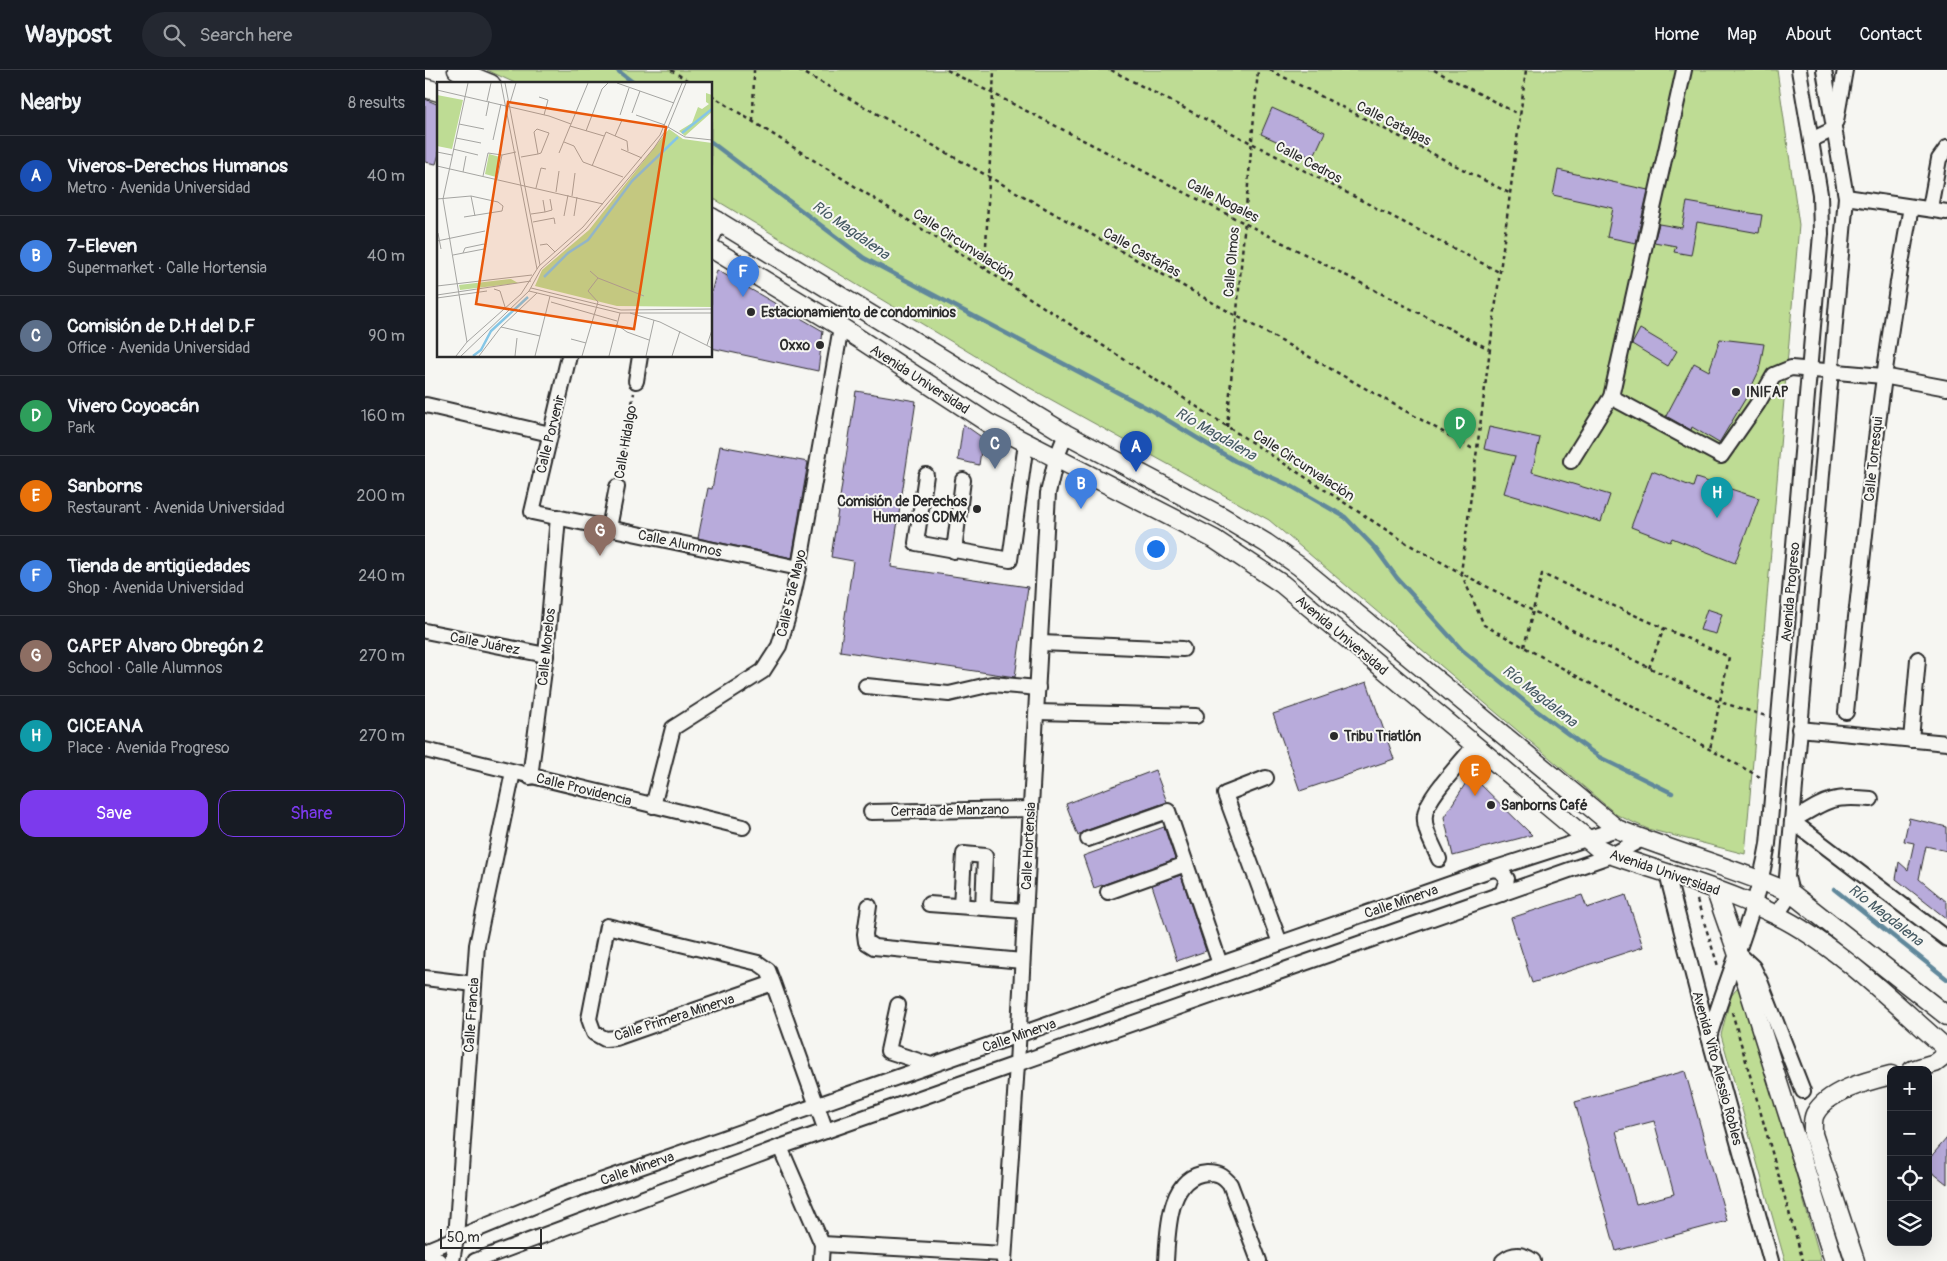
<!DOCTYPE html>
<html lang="en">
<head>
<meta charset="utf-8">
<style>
	body { margin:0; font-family:Pangolin,sans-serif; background:#242831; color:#f1f3f6 }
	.controls { position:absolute; right:15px; bottom:15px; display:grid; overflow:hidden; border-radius:10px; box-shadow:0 5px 20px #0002 }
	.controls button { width:45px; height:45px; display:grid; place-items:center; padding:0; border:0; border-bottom:1px solid #363941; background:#171b24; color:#f1f3f6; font:25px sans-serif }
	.scale { position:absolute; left:15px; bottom:12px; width:102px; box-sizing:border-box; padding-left:5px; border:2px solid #2b2b2b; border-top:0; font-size:14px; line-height:18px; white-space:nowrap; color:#2b2b2b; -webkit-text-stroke:4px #f6f6f2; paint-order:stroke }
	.you { position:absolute; left:730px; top:478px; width:18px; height:18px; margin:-12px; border:4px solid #fff; border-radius:50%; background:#1a73e8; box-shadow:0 0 0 8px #1a73e833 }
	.badge { display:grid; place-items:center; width:32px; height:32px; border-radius:50%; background:#7c3aed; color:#fff; font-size:16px; font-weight:700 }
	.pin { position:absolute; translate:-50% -41px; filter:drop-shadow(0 1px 2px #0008) }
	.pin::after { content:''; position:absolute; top:26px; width:18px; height:15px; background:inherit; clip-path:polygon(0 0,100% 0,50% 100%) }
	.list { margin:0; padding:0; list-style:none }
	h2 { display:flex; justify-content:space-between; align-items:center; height:65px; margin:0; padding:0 20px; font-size:21px }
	h2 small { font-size:16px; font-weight:400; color:#9ea1a6 }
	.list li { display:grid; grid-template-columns:32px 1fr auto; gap:15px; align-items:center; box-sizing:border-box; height:80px; padding:0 20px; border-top:1px solid #363941 }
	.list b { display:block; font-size:19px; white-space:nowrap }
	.list p { margin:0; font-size:16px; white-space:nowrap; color:#9ea1a6 }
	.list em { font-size:16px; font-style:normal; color:#9ea1a6 }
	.actions { display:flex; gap:10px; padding:15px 20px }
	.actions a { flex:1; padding:11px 0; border:1px solid #7c3aed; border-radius:15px; text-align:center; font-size:18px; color:#7c3aed }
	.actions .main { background:#7c3aed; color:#fff }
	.icon { flex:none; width:28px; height:28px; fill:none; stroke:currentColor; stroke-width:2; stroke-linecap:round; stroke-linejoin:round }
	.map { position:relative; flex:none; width:1522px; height:1191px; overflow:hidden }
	header { display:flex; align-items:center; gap:30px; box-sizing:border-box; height:70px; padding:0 25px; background:#171b24; border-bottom:1px solid #363941 }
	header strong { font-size:24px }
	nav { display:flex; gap:28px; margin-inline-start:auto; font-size:18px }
	.search { width:350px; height:45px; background:#242831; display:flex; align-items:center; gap:12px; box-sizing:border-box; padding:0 18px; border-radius:28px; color:#9ea1a6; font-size:19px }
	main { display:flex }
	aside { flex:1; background:#171b24 }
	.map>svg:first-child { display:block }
</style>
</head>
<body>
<header>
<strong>Waypost</strong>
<div class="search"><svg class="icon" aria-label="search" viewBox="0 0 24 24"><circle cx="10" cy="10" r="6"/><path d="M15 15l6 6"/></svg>Search here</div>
<nav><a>Home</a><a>Map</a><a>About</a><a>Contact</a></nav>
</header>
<main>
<aside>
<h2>Nearby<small>8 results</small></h2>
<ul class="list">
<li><span class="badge" style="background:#1a4fb4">A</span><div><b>Viveros-Derechos Humanos</b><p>Metro · Avenida Universidad</p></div><em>40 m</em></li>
<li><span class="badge" style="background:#3f7fe0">B</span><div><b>7-Eleven</b><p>Supermarket · Calle Hortensia</p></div><em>40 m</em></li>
<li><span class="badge" style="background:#5c6f8a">C</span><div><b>Comisión de D.H del D.F</b><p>Office · Avenida Universidad</p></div><em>90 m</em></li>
<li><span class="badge" style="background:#2e9e5b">D</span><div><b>Vivero Coyoacán</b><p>Park</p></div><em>160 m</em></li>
<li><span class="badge" style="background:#e8710a">E</span><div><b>Sanborns</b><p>Restaurant · Avenida Universidad</p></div><em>200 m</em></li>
<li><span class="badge" style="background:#3f7fe0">F</span><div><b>Tienda de antigüedades</b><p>Shop · Avenida Universidad</p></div><em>240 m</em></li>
<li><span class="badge" style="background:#8d6e63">G</span><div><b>CAPEP Alvaro Obregón 2</b><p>School · Calle Alumnos</p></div><em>270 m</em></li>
<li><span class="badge" style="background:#0f9aa8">H</span><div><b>CICEANA</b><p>Place · Avenida Progreso</p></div><em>270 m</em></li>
</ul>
<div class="actions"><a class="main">Save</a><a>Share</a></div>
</aside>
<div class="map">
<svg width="1522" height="1191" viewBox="0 0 1522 1191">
	<rect width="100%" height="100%" fill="#f6f6f2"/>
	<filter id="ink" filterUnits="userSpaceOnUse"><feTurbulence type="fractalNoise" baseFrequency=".02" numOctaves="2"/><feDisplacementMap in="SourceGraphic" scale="10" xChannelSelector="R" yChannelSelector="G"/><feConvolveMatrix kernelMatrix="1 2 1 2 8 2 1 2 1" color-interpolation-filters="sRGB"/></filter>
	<g filter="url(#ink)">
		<!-- green -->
		<g fill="#bedc94" stroke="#748460">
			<path d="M62,0H1352L1374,155L1320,784L1223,759L1192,745L844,450L587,308L286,127V14H92Z"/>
			<path d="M1316,914L1396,1191H1360L1296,965L1306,926Z"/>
		</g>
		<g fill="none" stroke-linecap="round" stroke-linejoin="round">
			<!-- stream -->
			<g stroke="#61889b" stroke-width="4.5">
				<path d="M192,0L210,14"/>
				<path d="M286,72L439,188L724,339L810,391L866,416L920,447L950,478L972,508L1037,580L1104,635L1174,687L1247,723"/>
				<path d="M1409,819L1522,909"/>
			</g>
		</g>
		<!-- building -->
		<g fill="#b8abdb" stroke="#2b2b2b" fill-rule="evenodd">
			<path d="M0,29L14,35V84L11,94L0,92Z"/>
			<path d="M847,38L900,62L888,88L836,64Z"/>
			<path d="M1133,100L1223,120L1211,173L1182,167L1188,138L1128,125Z"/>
			<path d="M1262,132L1337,145L1334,163L1272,152L1266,185L1249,182L1251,176L1229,172L1234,154L1257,158Z"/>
			<path d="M292,200L398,261L393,301L286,278V223Z"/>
			<path d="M1215,259L1252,281L1243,296L1207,274Z"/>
			<path d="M1295,269L1339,274L1334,301L1322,326L1294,373L1267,357L1266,360L1241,346L1269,293L1284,301Z"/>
			<path d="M431,321L491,331L466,497L603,517L590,607L415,581L428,491L406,487Z"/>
			<path d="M538,354L558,368L554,395L533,390Z"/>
			<path d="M1064,357L1115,368L1107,402L1185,425L1176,452L1079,423L1090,386L1059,379Z"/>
			<path d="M295,376L383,392L367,488L273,468L283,418L287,419Z"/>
			<path d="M1227,401L1268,417L1271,408L1334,428L1310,493L1247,468L1245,472L1206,457Z"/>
			<path d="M1282,539L1297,544L1291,564L1275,560Z"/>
			<path d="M942,612L969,689L875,721L848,644Z"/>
			<path d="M730,700L742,732L660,761L653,766L641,734Z"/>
			<path d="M1046,705L1107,765L1028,786L1019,747Z"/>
			<path d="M1484,748L1522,757V781L1501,776L1494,809L1522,832V849L1471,809L1474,792L1483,800L1489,773L1479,771Z"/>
			<path d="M739,757L750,789L669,818L658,786Z"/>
			<path d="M756,805L781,881L752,891L727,815Z"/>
			<path d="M1157,825L1162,838L1201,825L1218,877L1107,913L1086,848Z"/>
			<path d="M1260,1001L1302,1151L1191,1181L1150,1032ZM1229,1051L1249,1124L1211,1134L1191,1061Z"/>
			<path d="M1522,1068V1114L1503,1099V1090Z"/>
		</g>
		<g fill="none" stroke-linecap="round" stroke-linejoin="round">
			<defs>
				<g id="minor">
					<path d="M1411,51L1420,0"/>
					<path d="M1386,70L1409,59"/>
					<path d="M1421,127L1522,142"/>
					<path d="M1505,138L1514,89L1522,78"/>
					<path d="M144,286L107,442L374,498"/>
					<path d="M211,311L215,286"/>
					<path d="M1186,327L1296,386L1333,333L1349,305L1366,298L1458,306L1522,318"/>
					<path d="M1,335L125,364"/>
					<path d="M1146,391L1186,327L1259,0"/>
					<path d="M501,405L491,473L585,490L601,373"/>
					<path d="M184,458L192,417"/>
					<path d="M529,481L538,410"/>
					<path d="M0,561L121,585"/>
					<path d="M616,573L758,579"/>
					<path d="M441,616L524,624L567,614L613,618"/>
					<path d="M612,642L771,646"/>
					<path d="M1421,642C1439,473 1455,304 1486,137"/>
					<path d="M1374,659L1522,673"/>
					<path d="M1486,670L1493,589"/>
					<path d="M0,680L318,757"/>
					<path d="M105,707L121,585L133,447"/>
					<path d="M841,708L800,724L855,873"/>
					<path d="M228,736L248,658L338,601L354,576L364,543L374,498L416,257"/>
					<path d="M446,742L605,739"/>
					<path d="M1367,751L1522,869"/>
					<path d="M1367,751C1401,731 1405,725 1446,729"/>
					<path d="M663,769L743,741L761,794"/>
					<path d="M1014,789C1009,776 998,760 1000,745C1002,726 1037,692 1049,676"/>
					<path d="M1068,799L1076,801L1082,809L1077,824"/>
					<path d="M1242,804L1284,967L1346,1191"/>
					<path d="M683,822L761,794L795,894"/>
					<path d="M504,834L600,841"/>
					<path d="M444,836L440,864L441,872L449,877L597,891"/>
					<path d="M536,836L539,784L560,786L558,838"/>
					<path d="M1352,845L1366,823L1362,807L1367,751L1421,127L1399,0"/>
					<path d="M1313,883L1328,897L1335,911L1378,1021"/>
					<path d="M0,908L49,914"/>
					<path d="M348,913L191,968L180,969L169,963L164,949L182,856L333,893L343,900L348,913L401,1061"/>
					<path d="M473,935L463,981L506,995"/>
					<path d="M1284,967C1303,903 1332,840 1343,774L1396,164L1395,124L1374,0"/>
					<path d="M355,1077L397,1174L396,1191"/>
					<path d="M397,1174L579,1184"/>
					<path d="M0,1180L14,1191"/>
					<path d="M0,1181L138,1124L1068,799L1192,759"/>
					<path d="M27,1191L31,1168L52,875L88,702"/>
					<path d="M50,1191L355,1077L1187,785L1217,769"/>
					<path d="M579,1191L592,994L623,423L631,389L641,364"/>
					<path d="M741,1191C743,1163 742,1106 782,1103C793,1103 798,1105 805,1114L834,1191"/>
					<path d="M1078,1191C1088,1183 1097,1183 1108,1191"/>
				</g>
				<g id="major">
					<path d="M32,0L66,14"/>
					<path d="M0,18L14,22"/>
					<path d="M286,147L641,364L796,446L841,473L874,496L1192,759C1249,782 1309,798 1366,823L1522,946"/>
					<path d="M286,166L293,151"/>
					<path d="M286,178L416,257L563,353L789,469L857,514L1173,778L1187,785C1242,804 1299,819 1351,845C1412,875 1470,934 1522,979"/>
					<path d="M1290,819L1312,882L1409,1191"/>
					<path d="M1487,1000L1510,993L1522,984"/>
					<path d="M1430,1191L1388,1064C1388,1058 1387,1050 1390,1044C1402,1021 1442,1011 1466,1005"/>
				</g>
			</defs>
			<!-- minor casing -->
			<use href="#minor" stroke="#2b2b2b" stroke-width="18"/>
			<!-- major casing -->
			<use href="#major" stroke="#2b2b2b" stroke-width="21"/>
			<!-- path -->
			<g stroke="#2b2b2b" stroke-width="2.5" stroke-dasharray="4 4" stroke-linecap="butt">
				<path d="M246,0L268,14"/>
				<path d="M374,0L1050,380"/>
				<path d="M522,0L1064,279"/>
				<path d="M686,0L1074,202"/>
				<path d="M845,0L1084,123"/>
				<path d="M1009,0L1095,45"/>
				<path d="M286,25L560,199L983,474L1036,503L1101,0"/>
				<path d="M328,51L329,0"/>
				<path d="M560,199L569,0"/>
				<path d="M802,357L833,0"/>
				<path d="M194,404L209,323"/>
				<path d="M1099,577L1117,504L1304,587L1285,679"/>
				<path d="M1224,598L1239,558"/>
				<path d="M1335,707L1059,555L1036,503L1108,541L1295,632L1341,646"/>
				<path d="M1272,830L1293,896"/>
				<path d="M1307,942L1378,1191"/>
			</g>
			<!-- minor -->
			<use href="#minor" stroke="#f6f6f2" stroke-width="14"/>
			<!-- major -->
			<use href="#major" stroke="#f6f6f2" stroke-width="18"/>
		</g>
	</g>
	<!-- markers -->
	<g fill="#2b2b2b" stroke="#f6f6f2" stroke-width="2">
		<circle cx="326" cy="242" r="5"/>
		<circle cx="395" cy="275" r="5"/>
		<circle cx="1311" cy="322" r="5"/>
		<circle cx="552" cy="439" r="5"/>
		<circle cx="909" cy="666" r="5"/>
		<circle cx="1066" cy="735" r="5"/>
	</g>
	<g text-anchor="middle" stroke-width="4" stroke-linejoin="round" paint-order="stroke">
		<!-- street labels -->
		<g font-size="14" fill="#2b2b2b" stroke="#f6f6f2">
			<text transform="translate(969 53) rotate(27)" y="5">Calle Catalpas</text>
			<text transform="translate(884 92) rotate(28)" y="5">Calle Cedros</text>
			<text transform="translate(798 130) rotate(27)" y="5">Calle Nogales</text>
			<text transform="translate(539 174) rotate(33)" y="5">Calle Circunvalación</text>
			<text transform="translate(717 182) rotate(29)" y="5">Calle Castañas</text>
			<text transform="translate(806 192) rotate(-85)" y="5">Calle Olmos</text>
			<text transform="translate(495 309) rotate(33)" y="5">Avenida Universidad</text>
			<text transform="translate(125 364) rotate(-76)" y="5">Calle Porvenir</text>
			<text transform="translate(200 372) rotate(-80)" y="5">Calle Hidalgo</text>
			<text transform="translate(1448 389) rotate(-84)" y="5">Calle Torresqui</text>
			<text transform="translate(879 395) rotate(33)" y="5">Calle Circunvalación</text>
			<text transform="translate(255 473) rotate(12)" y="5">Calle Alumnos</text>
			<text transform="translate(1365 522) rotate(-85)" y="5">Avenida Progreso</text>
			<text transform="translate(366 523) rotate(-77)" y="5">Calle 5 de Mayo</text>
			<text transform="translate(917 565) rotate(40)" y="5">Avenida Universidad</text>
			<text transform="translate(60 573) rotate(11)" y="5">Calle Juárez</text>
			<text transform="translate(121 577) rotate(-84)" y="5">Calle Morelos</text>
			<text transform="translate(159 719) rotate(14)" y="5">Calle Providencia</text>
			<text transform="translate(525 740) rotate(-1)" y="5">Cerrada de Manzano</text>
			<text transform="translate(603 776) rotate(-87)" y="5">Calle Hortensia</text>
			<text transform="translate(1240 802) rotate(19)" y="5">Avenida Universidad</text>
			<text transform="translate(976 831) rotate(-19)" y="5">Calle Minerva</text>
			<text transform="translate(46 945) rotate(-86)" y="5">Calle Francia</text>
			<text transform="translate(249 947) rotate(-18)" y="5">Calle Primera Minerva</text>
			<text transform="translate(594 965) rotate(-19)" y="5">Calle Minerva</text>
			<text transform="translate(1293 998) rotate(75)" y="5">Avenida Vito Alessio Robles</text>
			<text transform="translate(212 1098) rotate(-19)" y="5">Calle Minerva</text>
		</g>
		<!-- poi labels -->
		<g font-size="14" font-weight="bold" fill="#2b2b2b" stroke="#f6f6f2" text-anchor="start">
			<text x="336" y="247">Estacionamiento de condominios</text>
			<text x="385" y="280" text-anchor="end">Oxxo</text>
			<text x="1321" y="327">INIFAP</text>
			<text x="542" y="436" text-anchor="end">Comisión de Derechos<tspan x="542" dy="16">Humanos CDMX</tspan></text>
			<text x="919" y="671">Tribu Triatlón</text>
			<text x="1076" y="740">Sanborns Café</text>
		</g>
		<!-- water labels -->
		<g font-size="15" font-style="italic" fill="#465a63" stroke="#f6f6f2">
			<text transform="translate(426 160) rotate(35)" y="5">Río Magdalena</text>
			<text transform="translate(791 364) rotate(30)" y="5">Río Magdalena</text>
			<text transform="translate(1115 626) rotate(38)" y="5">Río Magdalena</text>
			<text transform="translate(1461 845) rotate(38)" y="5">Río Magdalena</text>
		</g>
	</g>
	<!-- overview -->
	<g transform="translate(12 12)">
		<rect width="275" height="275" fill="#f6f6f2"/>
		<path d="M269,11L275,13V30L248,54L242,49L255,41L261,25L265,27L272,22L269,20ZM0,13L26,18L15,67L0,64ZM232,47L246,57L275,61V225L180,224L98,204L105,188L152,148ZM52,72L63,75L59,95L48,92ZM74,197L81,201L23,208L22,203Z" fill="#bedc94"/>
		<path fill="none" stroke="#85c6e6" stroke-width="2.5" d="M245,51L275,27M107,195L131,171L151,158L195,99L241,55M36,274L44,268L54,249L91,215"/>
		<path fill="none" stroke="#a5a5a2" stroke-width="1" d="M64,1L100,187M68,1L103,183M180,1L237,21M0,8L112,34L134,42M102,15L111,18L107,33M50,19L54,1M73,21L79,1M195,31L203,9M183,33L192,6M199,33L228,43M49,34L52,19M22,42L47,47M133,44L167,54M231,45L248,55L275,58M149,49L165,7L171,1M178,54L185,38M19,56L44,61M56,58L64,22M127,60L137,64L146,80L186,95M16,67L41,73M184,67L205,76M0,70L15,73M122,71L151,1M84,75L101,72L104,71L112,51L100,47L97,50L101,72M0,84L166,122M155,84L169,50L190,59L191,69M26,90L29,74M46,94L51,71L65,73L79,70M60,97L65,73M99,106L104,86L109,87M119,110L122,89M34,114L38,134M135,114L138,91M0,117L34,114L61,120L66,124L65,129L27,135M108,130L115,128L113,117M94,132L108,130L106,118M127,134L131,113M137,134L140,115M96,140L117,136L118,142M1,151L4,167M0,159L48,149M103,163L110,162L118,170M16,173L47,167L49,165L47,162L28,166L26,171M153,189L161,196L207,214M0,204L95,193M94,206L184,228L275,227M57,207L63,209L69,228M92,209L183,231H275M0,213L94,199M0,216L50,209M114,220L180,239M193,231L223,240L275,266M179,242L190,250L212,258M64,245L103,254M134,257L149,261M30,260L6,117L31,1M270,263L275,248M19,274L30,260L84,212L102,184L146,145L223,53L245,1M24,274L92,209L104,187L149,147L217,66L231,45L249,1M42,274L64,245L100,211M78,274L80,256M98,274L113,214M145,274L161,220L151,209L161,196M172,274L183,231M209,274L217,238M235,274L243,249"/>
		<path fill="#e8590c" fill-opacity="0.15" stroke="#e8590c" stroke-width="2.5" d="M71,20L229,45L197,247L39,222Z"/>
		<rect width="275" height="275" fill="none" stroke="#2b2b2b" stroke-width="2.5"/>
	</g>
</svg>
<div class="controls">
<button>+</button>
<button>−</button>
<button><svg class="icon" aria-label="locate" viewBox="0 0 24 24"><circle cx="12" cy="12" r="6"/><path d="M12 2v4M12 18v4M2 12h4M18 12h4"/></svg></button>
<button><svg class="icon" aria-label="layers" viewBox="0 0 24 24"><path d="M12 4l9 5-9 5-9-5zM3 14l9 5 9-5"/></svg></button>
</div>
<div class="scale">50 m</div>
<div class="you"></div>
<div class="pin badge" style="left:711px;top:402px;background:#1a4fb4">A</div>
<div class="pin badge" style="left:656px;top:439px;background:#3f7fe0">B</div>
<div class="pin badge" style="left:570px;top:399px;background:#5c6f8a">C</div>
<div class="pin badge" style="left:1035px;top:379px;background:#2e9e5b">D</div>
<div class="pin badge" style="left:1050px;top:726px;background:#e8710a">E</div>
<div class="pin badge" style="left:318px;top:227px;background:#3f7fe0">F</div>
<div class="pin badge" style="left:175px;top:486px;background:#8d6e63">G</div>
<div class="pin badge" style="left:1292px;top:448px;background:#0f9aa8">H</div>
</div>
</main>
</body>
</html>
